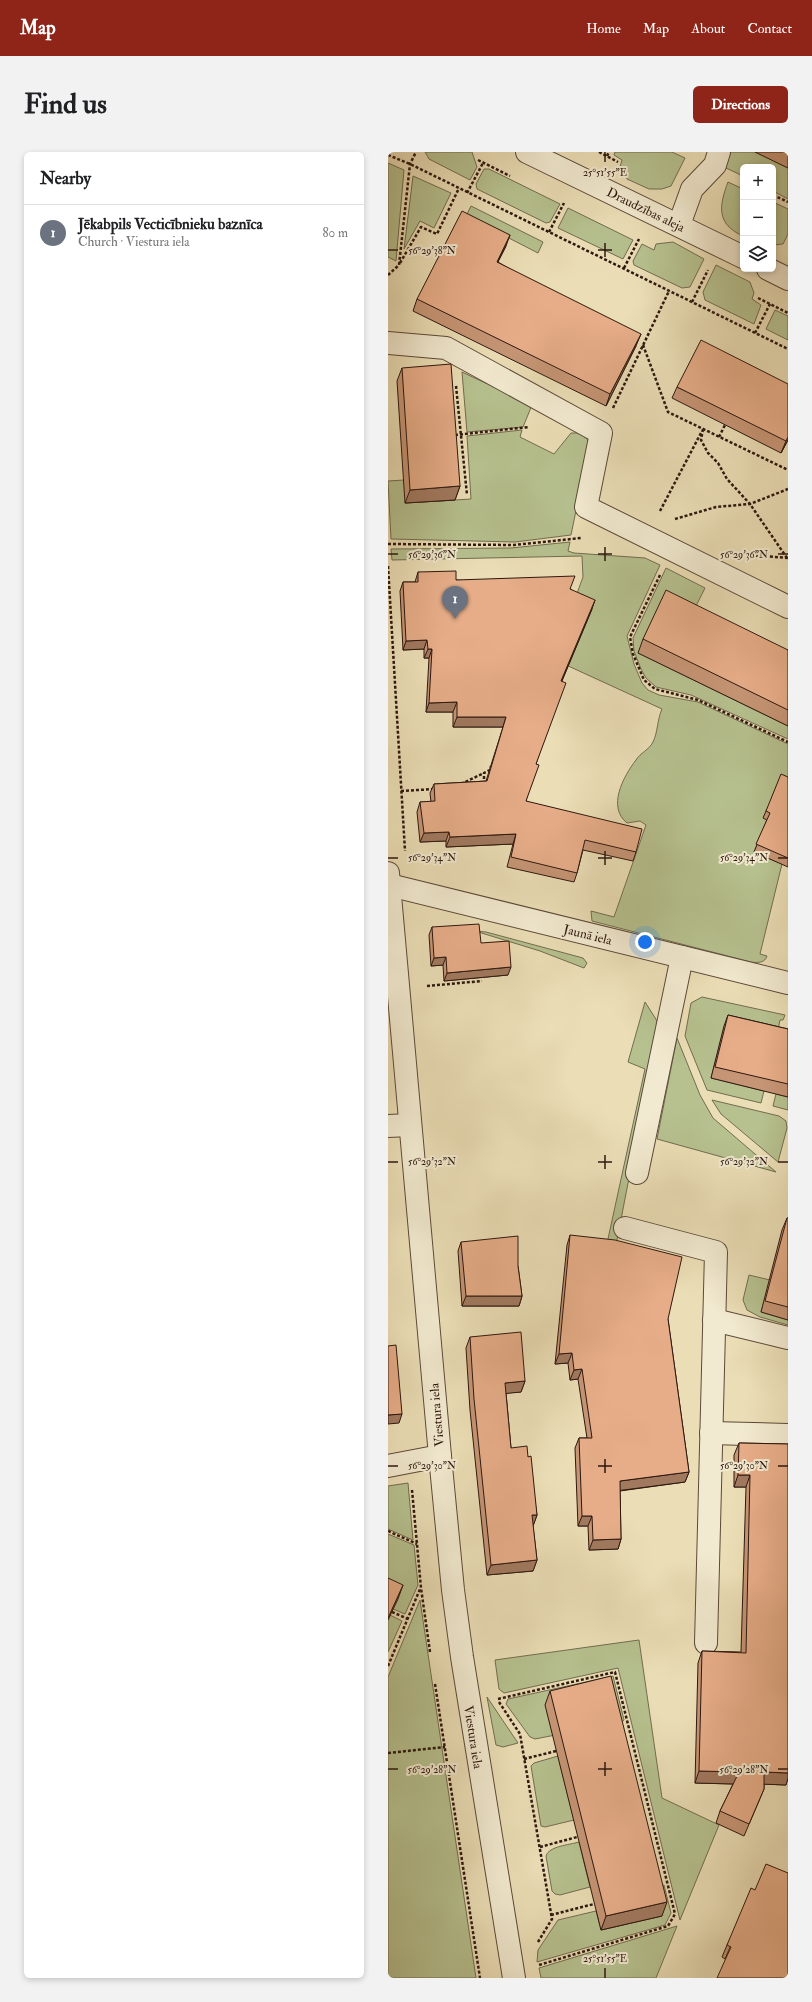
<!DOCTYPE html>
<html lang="en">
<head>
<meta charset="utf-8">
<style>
	body { margin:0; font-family:"IM FELL Double Pica",serif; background:#f2f2f2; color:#202124 }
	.controls { position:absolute; right:12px; top:12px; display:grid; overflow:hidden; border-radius:6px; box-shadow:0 2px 6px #0003 }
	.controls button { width:36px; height:36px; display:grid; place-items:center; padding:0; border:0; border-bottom:1px solid #e0e0e0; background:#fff; color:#202124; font:20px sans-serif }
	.you { position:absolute; left:257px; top:790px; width:14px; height:14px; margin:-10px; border:3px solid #fff; border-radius:50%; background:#1a73e8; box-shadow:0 0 0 6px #1a73e833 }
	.badge { display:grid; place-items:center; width:26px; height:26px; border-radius:50%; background:#8f2418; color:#fff; font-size:13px; font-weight:700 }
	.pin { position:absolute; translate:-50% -33px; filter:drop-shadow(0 1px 2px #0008) }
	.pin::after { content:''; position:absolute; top:21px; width:14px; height:12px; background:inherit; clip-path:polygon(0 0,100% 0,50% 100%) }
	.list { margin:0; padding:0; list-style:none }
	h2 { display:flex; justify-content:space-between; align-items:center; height:52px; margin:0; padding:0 16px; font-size:17px }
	h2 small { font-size:13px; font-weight:400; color:#757577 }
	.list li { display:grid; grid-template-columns:26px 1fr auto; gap:12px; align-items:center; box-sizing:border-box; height:56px; padding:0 16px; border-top:1px solid #e0e0e0 }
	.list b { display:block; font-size:15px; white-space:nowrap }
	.list p { margin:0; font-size:13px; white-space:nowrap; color:#757577 }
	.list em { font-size:13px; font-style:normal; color:#757577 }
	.icon { flex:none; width:22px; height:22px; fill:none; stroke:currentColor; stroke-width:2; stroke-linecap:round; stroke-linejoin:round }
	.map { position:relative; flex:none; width:400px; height:1826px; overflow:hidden; border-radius:6px }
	header { display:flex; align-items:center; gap:24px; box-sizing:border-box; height:56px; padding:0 20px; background:#8f2418; color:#fff }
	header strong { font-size:19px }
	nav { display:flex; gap:22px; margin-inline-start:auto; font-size:14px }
	.intro { display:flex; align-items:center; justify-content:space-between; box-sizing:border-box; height:96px; padding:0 24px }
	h1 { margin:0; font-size:28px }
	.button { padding:10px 18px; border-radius:6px; background:#8f2418; color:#fff; font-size:14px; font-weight:700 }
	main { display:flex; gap:24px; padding:0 24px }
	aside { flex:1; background:#fff; border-radius:6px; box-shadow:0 2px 6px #0003 }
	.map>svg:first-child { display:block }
</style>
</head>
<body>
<header>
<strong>Map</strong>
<nav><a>Home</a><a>Map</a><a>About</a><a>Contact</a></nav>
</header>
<div class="intro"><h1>Find us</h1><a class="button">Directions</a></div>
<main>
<aside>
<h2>Nearby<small></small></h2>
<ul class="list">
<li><span class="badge" style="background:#6b7280">1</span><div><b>Jēkabpils Vecticībnieku baznīca</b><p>Church · Viestura iela</p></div><em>80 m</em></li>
</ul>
</aside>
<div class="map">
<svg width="400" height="1826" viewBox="0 0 400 1826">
	<rect width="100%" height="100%" fill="#ebdeb6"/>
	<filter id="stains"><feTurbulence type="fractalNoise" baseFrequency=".005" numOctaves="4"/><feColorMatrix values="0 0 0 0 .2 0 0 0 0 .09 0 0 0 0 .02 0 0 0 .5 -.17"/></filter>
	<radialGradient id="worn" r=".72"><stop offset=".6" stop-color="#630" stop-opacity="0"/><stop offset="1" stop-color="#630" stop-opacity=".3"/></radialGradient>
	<!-- green -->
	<g fill="#b6c18f" stroke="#726c4f">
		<path d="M37,0H84L89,15L82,28L41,7Z"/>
		<path d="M227,0H284L297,6L283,34L274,37H261L239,27L232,15L234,8L226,3Z"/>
		<path d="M341,0H367L400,16V47L385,39V15H355V24L336,15Z"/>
		<path d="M0,11L16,18L8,109L0,105Z"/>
		<path d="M96,17H101L172,52L162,70L158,71L89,37L88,32Z"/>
		<path d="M25,24L63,41L46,76L32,69L16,97Z"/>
		<path d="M340,30L355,37V84C328,72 331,54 340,30Z"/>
		<path d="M385,50L400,57V82L395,92L385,93Z"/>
		<path d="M83,54L155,90L150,101L78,64Z"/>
		<path d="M180,56L245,88L235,107L170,76Z"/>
		<path d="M285,90L316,107L302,135L294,136L246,113L245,109L254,92L266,98L268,92Z"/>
		<path d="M328,113L362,130L366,141L364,147L373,153L366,172L317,148L315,140Z"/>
		<path d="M387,158L400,164V188L378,177Z"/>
		<path d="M74,220L144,253L135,275L79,280Z"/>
		<path d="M134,278L132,285L166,302L183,281H192L200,288L201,295L183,383L127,390L3,387L0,329L16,328L18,351L83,347L79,284Z"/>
		<path d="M182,390L180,399L186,401L257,406L272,413L239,484L246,512L254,531L260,538L271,543L310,550L400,592V634L379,668L366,700L394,712L372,802L379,804C377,811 370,811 363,810L204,769L203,759L226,765L258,673L252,669L239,671C219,655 235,625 248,608C252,601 261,598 265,590C270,580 269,568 274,557L165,507L195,425L194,404L4,408L3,397L123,396Z"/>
		<path d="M278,416L317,436L302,466L250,501L400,574V587L303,543L268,535L258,526L253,517L246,499L245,486Z"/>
		<path d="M87,779L98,780L195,806L199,811L196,816L152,799Z"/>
		<path d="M314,845L397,863L395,868H392L388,887L336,875L323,926L376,939L373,951L319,938L297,884L303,851Z"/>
		<path d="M257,850L271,872L227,1098L218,1096L257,917L240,910Z"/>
		<path d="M289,886L312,943L325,966L388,1020L269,987Z"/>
		<path d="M388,942L400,945V958L385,954Z"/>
		<path d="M324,948L391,964L398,969L399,976L390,1010L333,962Z"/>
		<path d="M361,1123L382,1128L373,1160L400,1168V1173L372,1165L359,1158L355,1148Z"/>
		<path d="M20,1331L25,1388L0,1377V1334Z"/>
		<path d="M0,1382L26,1393L30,1433L17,1462L5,1457L0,1442Z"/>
		<path d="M32,1448L88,1826H0V1525Z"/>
		<path d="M2,1463L14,1469L0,1500V1468Z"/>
		<path d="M251,1488L274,1646L331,1673L292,1768L230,1516L116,1541L111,1537L107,1508Z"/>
		<path d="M225,1524L236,1568L234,1570L147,1587L142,1585L118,1552L120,1547Z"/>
		<path d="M99,1545L130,1591L115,1595L108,1593Z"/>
		<path d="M170,1604L186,1668L157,1675L153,1674L143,1614L146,1611Z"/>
		<path d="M191,1690L202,1735L172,1743L167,1742L164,1739L158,1704C161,1694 181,1693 191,1690Z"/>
		<path d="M276,1733L283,1761L277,1773L149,1810L150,1798L170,1768L208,1759L213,1778L267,1736Z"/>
		<path d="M289,1774L268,1826H153L151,1816Z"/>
	</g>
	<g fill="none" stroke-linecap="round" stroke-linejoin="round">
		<defs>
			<g id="minor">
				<path d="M139,0L355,105"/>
				<path d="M291,73L304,37L327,13L331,0"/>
				<path d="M380,117L400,127"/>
				<path d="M0,191L58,196L213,281L198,355L400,455"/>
				<path d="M0,721L52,1304L65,1438L74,1505L126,1826"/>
				<path d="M1,733L400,831"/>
				<path d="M0,974L22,973"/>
				<path d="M249,1021L294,805"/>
				<path d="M237,1076L328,1100L318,1491"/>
				<path d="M326,1168L400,1186"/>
				<path d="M323,1281L400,1283"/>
				<path d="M0,1314L52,1304"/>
			</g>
		</defs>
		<!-- minor casing -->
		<use href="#minor" stroke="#5c4939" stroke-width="24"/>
		<!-- path -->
		<g stroke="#2d170f" stroke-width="2.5" stroke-dasharray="3 2" stroke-linecap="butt">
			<path d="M211,0L230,10"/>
			<path d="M0,3L22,12L400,197"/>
			<path d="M219,4L221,0"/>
			<path d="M90,8L122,24"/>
			<path d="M79,41L95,11"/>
			<path d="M385,43L400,50"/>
			<path d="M161,80L176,51"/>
			<path d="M12,111L33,75L49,82L71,36"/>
			<path d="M236,116L251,87"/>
			<path d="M0,123L11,113L22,12L28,0"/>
			<path d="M370,146L400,161"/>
			<path d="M304,150L320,118"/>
			<path d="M367,181L382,152"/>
			<path d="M255,193L280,260L400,318"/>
			<path d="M68,234L79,343"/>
			<path d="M225,256L281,139"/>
			<path d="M315,277L313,288L320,301L330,311L339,327L362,352L399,406"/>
			<path d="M67,283L141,275"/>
			<path d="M331,285L337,273"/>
			<path d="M272,359L314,279"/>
			<path d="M287,367L328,355L362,352L400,337"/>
			<path d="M0,392L126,393L193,386"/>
			<path d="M362,403L400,406"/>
			<path d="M0,414L17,699"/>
			<path d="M272,423L242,485L245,502L256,528L267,537L310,548L400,590"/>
			<path d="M73,632L96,621"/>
			<path d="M96,632V621L102,618L103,614"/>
			<path d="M13,639L47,637"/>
			<path d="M39,834L94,829"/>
			<path d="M24,1338L33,1436L42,1500"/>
			<path d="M0,1379L29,1392"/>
			<path d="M4,1460L20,1467"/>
			<path d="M0,1514L32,1437"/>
			<path d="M47,1532L92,1826"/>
			<path d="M110,1547L227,1520L287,1762L280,1774L151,1813"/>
			<path d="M111,1550L132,1582L164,1767L150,1790"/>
			<path d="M0,1601L57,1595"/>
			<path d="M136,1607L168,1599"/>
			<path d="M152,1695L189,1685"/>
			<path d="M163,1763L206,1752"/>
		</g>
		<!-- minor -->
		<use href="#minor" stroke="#f2ead0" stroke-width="22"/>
	</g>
	<!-- wall -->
	<g fill="#c69575" stroke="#2d170f">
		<path d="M367,0H400V16Z"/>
		<path d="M118,94L110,110L248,194L218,254L25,159L29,147Z"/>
		<path d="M14,216L72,334L67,348L17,351L9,229Z"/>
		<path d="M289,235L400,288L393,301L284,246Z"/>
		<path d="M30,420L68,428L183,437L204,457L174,529L148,612L138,649L248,700L245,709L195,698L189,721L186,730L119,715L125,692L58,695V689L32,690L29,660L32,650H43L42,641L46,632L98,629L115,575H65V560H38L41,506H36V497L15,498L12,439L15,430H27Z"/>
		<path d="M255,487L400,498V574L250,501Z"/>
		<path d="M400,625V715L366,700L379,668L375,666L378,659Z"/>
		<path d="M44,775L93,791L120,823L56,829L55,813L43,814L41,783Z"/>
		<path d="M340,863L400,877V945L323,926L336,874Z"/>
		<path d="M399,1066H400V1168L373,1160L394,1078Z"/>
		<path d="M182,1083L280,1167L301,1320L297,1330L232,1339L233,1387L230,1397L201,1398L200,1374H190L187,1296L191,1286H199L190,1227L182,1228L180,1211L167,1212L179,1093Z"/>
		<path d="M73,1090L130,1114L134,1144L131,1154H74L70,1099Z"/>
		<path d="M82,1185L137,1229L133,1240L118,1241L123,1296L140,1305L149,1363L145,1374L149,1408L145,1419L99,1423L82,1258L78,1196Z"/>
		<path d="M351,1291L400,1292V1626L398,1633L376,1632V1637L371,1649L356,1684L328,1671L332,1659L345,1632L307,1631L310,1511L314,1499L353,1500L358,1335H346V1303Z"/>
		<path d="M162,1539L274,1764L213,1778L157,1553Z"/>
		<path d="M367,1738L337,1807L334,1805L339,1793Z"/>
	</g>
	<!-- shaded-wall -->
	<g fill="#a1795f" stroke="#2d170f">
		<path d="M122,83L118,94L104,121L109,110Z"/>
		<path d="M253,182L248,194L218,254L222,242Z"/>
		<path d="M400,285V288L393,301L398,289Z"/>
		<path d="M72,334L67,348L17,351L22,338Z"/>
		<path d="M207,448L204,457L170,538L173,529Z"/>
		<path d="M39,488L36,497L15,498L18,489Z"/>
		<path d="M40,497H44L41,506H36Z"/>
		<path d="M69,550L65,560H38L41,551Z"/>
		<path d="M69,565H118L115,575H65Z"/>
		<path d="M61,680L58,689L32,690L36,681Z"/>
		<path d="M128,682L125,692L58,695L62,685Z"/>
		<path d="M58,805L55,813L43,814L46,806Z"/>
		<path d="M123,815L120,823L56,829L59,821Z"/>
		<path d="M78,1144H134L131,1154H74Z"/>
		<path d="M184,1201L180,1211L167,1212L171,1202Z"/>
		<path d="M194,1217L190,1227L182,1228L186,1218Z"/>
		<path d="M137,1229L133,1240L113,1242L117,1231Z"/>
		<path d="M14,1262L11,1271L0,1272V1263Z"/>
		<path d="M301,1320L297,1330L228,1339L232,1329Z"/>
		<path d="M350,1323H362L358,1335H346Z"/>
		<path d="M144,1363H149L145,1374H140Z"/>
		<path d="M194,1364H204L200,1374H190Z"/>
		<path d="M233,1387L230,1397L201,1398L205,1388Z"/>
		<path d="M149,1408L145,1419L99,1423L103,1413Z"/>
		<path d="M15,1433L10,1447L0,1468V1466Z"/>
		<path d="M311,1619L351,1620L347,1632L307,1631Z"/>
		<path d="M376,1620L400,1621V1626L398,1633L371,1632Z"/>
		<path d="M279,1750L274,1764L213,1778L218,1764Z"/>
	</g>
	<!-- building -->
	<g fill="#e6ad88" stroke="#2d170f">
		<path d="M74,59L122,83L109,110L253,182L222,242L29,147Z"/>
		<path d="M313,188L400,232V285L398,289L289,235Z"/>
		<path d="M63,212L72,334L22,338L14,216Z"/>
		<path d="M68,419V428L187,424L182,437L207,448L173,529L178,531L148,612L151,613L138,649L254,677L248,700L197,688L189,721L123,705L128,682L62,685L61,680L36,681L32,650L47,649L46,632L99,629L118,565H69V550L41,551L44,497H40L39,488L18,489L15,430H30V420Z"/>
		<path d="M278,438L400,498V558L255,487Z"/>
		<path d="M393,622L400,625V706L368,692L382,661L378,659Z"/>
		<path d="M91,772L93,791L121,789L123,815L59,821L58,805L46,806L44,775Z"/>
		<path d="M340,863L400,877V932L327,915Z"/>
		<path d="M399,1066H400V1155L377,1149Z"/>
		<path d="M182,1083L227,1088L294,1105L280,1167L301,1320L232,1329L233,1387L205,1388L204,1364H194L191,1286H204L194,1217L186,1218L184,1201L171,1202Z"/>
		<path d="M130,1084V1114L134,1144H78L73,1090Z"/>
		<path d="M133,1180L137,1229L117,1231L123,1296L139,1294L140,1305L143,1304L149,1363H144L149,1408L103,1413L86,1247L82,1185Z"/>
		<path d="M8,1193L14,1262L0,1263V1194Z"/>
		<path d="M351,1291L400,1292V1621L376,1620V1637L361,1672L332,1659L351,1620L311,1619L314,1499L358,1501L362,1323H350Z"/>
		<path d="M0,1426L15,1433L0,1466Z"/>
		<path d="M223,1524L279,1750L218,1764L162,1539Z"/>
		<path d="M378,1712L400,1721V1826H329L343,1795L339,1793L363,1736L367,1738Z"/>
	</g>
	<!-- ticks -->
	<path fill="none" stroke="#2d170f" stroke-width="1.5" d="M217,0V10M217,91V105M0,98H10M210,98H224M217,395V409M0,402H10M210,402H224M390,402H400M217,699V713M0,706H10M210,706H224M390,706H400M217,1003V1017M0,1010H10M210,1010H224M390,1010H400M217,1307V1321M0,1314H10M210,1314H224M390,1314H400M217,1610V1624M0,1617H10M210,1617H224M390,1617H400M217,1816V1826"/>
	<g text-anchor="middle" stroke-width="4" stroke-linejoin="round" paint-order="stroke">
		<!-- street labels -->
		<g font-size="13" fill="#2d170f" stroke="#f2ead0">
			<text transform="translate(258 57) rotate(26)" y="5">Draudzības aleja</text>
			<text transform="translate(200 782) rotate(14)" y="5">Jaunā iela</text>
			<text transform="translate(48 1263) rotate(-95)" y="5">Viestura iela</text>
			<text transform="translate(86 1585) rotate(81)" y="5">Viestura iela</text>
		</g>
	</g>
	<g font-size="10" text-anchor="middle" fill="#2d170f" stroke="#f2ead0" stroke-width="4" stroke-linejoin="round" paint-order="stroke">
		<text x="217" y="24">25°51'55"E</text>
		<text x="44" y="102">56°29'38"N</text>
		<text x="44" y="406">56°29'36"N</text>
		<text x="356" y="406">56°29'36"N</text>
		<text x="44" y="709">56°29'34"N</text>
		<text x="356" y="709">56°29'34"N</text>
		<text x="44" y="1013">56°29'32"N</text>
		<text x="356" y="1013">56°29'32"N</text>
		<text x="44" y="1317">56°29'30"N</text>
		<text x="356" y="1317">56°29'30"N</text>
		<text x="44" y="1621">56°29'28"N</text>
		<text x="356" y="1621">56°29'28"N</text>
		<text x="217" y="1810">25°51'55"E</text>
	</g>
	<rect width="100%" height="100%" filter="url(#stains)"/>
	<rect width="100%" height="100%" fill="url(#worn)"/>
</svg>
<div class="controls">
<button>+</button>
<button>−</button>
<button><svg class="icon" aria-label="layers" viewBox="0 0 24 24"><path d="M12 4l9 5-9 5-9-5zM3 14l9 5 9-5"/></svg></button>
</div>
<div class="you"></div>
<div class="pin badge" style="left:67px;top:467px;background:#6b7280">1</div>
</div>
</main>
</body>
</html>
